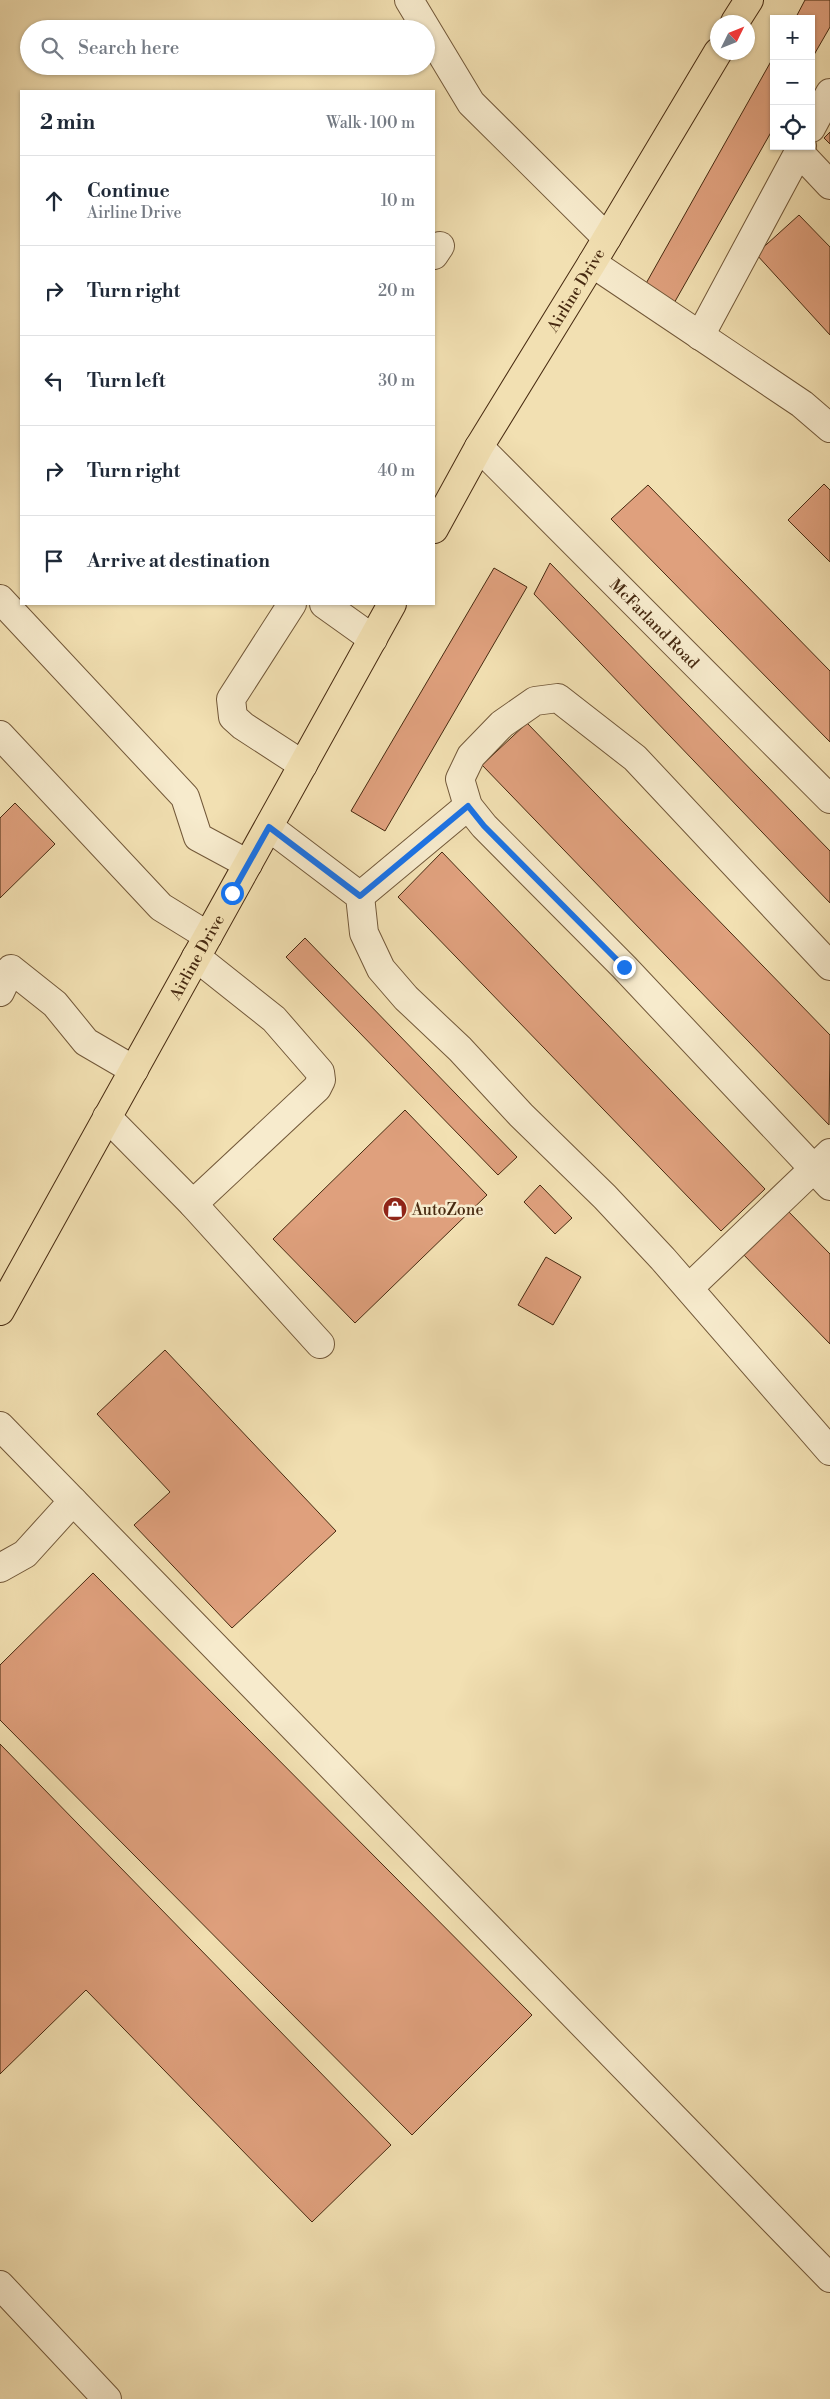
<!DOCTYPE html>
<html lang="en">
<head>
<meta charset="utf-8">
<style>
	body { margin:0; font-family:"Libre Bodoni",serif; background:#f6f6f7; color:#1f2937 }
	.controls { position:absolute; right:15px; top:15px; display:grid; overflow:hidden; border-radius:0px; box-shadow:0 1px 4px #0004 }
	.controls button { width:45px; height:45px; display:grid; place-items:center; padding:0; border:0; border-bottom:1px solid #e0e1e3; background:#fff; color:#1f2937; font:25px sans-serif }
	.compass { position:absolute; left:710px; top:15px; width:45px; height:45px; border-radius:50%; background:#fff; box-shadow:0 1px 4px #0004; rotate:47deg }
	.stop { position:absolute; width:15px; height:15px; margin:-11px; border:4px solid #1a73e8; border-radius:50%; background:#fff }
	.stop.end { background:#1a73e8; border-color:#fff; box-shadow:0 1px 5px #0008 }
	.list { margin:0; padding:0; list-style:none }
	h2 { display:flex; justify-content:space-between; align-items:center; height:65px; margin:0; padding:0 20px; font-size:21px }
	h2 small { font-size:16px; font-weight:400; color:#747a83 }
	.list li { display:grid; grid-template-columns:32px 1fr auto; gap:15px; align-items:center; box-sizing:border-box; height:90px; padding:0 20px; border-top:1px solid #e0e1e3 }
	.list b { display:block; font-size:19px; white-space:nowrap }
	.list p { margin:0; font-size:16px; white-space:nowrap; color:#747a83 }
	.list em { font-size:16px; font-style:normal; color:#747a83 }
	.icon { flex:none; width:28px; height:28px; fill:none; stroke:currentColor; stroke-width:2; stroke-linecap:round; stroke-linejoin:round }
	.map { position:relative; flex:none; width:830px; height:2399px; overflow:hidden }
	.search { position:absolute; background:#fff; box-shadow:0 1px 4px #0004; left:20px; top:20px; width:415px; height:55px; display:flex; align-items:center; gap:12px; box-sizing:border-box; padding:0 18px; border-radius:28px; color:#747a83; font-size:19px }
	.panel { position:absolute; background:#fff; box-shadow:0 1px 4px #0004; left:20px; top:90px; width:415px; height:515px; border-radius:0px }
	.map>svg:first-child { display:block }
</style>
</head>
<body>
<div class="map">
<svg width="830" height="2399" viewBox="0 0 830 2399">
	<rect width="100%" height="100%" fill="#f2e0b2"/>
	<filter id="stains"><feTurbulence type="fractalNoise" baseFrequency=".004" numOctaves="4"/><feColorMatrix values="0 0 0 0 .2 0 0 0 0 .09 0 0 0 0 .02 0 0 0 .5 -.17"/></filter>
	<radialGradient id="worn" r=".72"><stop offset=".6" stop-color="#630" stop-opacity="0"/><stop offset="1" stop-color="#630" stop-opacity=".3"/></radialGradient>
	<!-- building -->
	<g fill="#dfa07d" stroke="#472a11">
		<path d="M805,0H830V27L811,60V19H795Z"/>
		<path d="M774,56V127L673,305L644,287Z"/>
		<path d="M830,132V144L824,138Z"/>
		<path d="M799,215L830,247V335L756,254Z"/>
		<path d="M824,484L830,490V562L788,520Z"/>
		<path d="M648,485L830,671V742L611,519Z"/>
		<path d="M550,563L830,851V903L534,594Z"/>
		<path d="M494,568L527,587L385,831L351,811Z"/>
		<path d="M527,723L830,1035L829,1125L482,765Z"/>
		<path d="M15,803L55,844L0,898V818Z"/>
		<path d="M442,852L765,1189L721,1231L398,897Z"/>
		<path d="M305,938L517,1157L498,1175L286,957Z"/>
		<path d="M405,1110L487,1195L355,1323L273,1239Z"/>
		<path d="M540,1185L572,1218L555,1234L524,1202Z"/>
		<path d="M788,1211L830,1254V1344L742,1253Z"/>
		<path d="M546,1257L581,1277L553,1325L518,1305Z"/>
		<path d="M165,1350L336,1531L232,1628L134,1525L170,1492L97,1414Z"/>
		<path d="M93,1573L532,2015L412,2135L0,1720V1665Z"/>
		<path d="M0,1744L391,2145L312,2222L86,1990L0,2074Z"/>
	</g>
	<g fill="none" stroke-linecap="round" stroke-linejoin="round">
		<defs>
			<g id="minor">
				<path d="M409,0L471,103L607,238"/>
				<path d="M811,128L830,93"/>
				<path d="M799,152L830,185"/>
				<path d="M434,255L440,246"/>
				<path d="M592,263L802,404L830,428"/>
				<path d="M700,336L802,146"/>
				<path id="s1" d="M479,447L830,799"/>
				<path d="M0,599L185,797L198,837L248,864"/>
				<path d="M292,604L231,699L233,717L243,726L303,765"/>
				<path d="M324,604L373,639"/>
				<path d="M0,735L161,907L208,936"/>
				<path d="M269,827L360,896L364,933L381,969L406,998L460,1049L521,1115L605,1197L663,1259L830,1451"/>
				<path d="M360,896L468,806"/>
				<path d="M830,966L635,758L558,698L535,701L502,724L471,756L460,779L468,806L484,826L624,967L830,1186"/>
				<path d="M0,992L11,969L55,1004L86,1042L134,1070"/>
				<path d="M107,1117L193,1204L317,1088L321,1080L320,1072L274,1019L196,957"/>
				<path d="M193,1204L320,1344"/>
				<path d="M689,1288L830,1153"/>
				<path d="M0,1426L830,2278"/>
				<path d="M0,1568L25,1554L73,1501"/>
				<path d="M0,2285L107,2399"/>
			</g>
			<g id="major">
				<path d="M735,22L749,0"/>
				<path id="s2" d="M434,529L479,447L592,263L718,52"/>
				<path id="s3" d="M0,1311L392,604"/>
			</g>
		</defs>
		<!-- minor casing -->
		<use href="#minor" stroke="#725839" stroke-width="30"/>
		<!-- major casing -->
		<use href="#major" stroke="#472a11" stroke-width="30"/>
		<!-- minor -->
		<use href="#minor" stroke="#f7ebcd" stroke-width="28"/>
		<!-- major -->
		<use href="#major" stroke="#f2e0b2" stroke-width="28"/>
	</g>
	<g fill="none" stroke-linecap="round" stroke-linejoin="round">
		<!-- route -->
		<path stroke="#1a73e8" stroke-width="6" d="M232,893L269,827L360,896L468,806L484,826L624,967"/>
	</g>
	<!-- icons -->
	<defs>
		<symbol id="shop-disc" viewBox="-11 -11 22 22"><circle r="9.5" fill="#8f2418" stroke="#f7ebcd"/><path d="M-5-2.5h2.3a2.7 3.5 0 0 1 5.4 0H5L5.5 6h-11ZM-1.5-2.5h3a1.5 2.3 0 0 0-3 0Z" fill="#fff"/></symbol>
	</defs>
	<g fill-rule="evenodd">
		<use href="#shop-disc" x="381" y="1195" width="28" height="28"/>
	</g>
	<g text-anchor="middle" stroke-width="5" stroke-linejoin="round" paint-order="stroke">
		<!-- street labels -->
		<g font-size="16" fill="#472a11" stroke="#f7ebcd">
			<text dy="6" stroke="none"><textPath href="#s2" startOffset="278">Airline Drive</textPath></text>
			<text dy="6" stroke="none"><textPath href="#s1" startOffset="249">McFarland Road</textPath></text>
			<text dy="6" stroke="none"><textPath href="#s3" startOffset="405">Airline Drive</textPath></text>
		</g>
		<!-- poi labels -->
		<g font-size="16" fill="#472a11" stroke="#f7ebcd" text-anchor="start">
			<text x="412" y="1215">AutoZone</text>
		</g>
	</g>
	<rect width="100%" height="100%" filter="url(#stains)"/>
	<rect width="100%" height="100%" fill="url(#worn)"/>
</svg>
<div class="controls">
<button>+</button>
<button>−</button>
<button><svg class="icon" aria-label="locate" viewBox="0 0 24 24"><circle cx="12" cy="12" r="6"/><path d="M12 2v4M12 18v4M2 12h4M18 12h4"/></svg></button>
</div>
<svg class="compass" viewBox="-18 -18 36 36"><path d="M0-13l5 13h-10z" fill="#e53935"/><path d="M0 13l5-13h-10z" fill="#747a83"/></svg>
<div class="stop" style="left:232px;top:893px"></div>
<div class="stop end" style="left:624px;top:967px"></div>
<div class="search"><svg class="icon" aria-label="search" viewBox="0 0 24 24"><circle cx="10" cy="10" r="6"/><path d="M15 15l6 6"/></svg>Search here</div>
<section class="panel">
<h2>2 min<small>Walk · 100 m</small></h2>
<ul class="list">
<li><svg class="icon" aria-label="ahead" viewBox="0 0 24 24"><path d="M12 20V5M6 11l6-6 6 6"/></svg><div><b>Continue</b><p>Airline Drive</p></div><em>10 m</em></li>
<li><svg class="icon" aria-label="right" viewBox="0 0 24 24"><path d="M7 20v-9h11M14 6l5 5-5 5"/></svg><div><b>Turn right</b></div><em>20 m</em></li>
<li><svg class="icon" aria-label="left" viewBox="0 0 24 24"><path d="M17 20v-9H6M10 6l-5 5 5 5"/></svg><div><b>Turn left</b></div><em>30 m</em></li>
<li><svg class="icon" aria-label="right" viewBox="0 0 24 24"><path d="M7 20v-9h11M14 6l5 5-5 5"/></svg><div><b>Turn right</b></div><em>40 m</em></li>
<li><svg class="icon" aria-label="arrive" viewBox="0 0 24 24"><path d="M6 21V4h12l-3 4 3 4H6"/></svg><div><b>Arrive at destination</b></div></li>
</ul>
</section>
</div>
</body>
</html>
